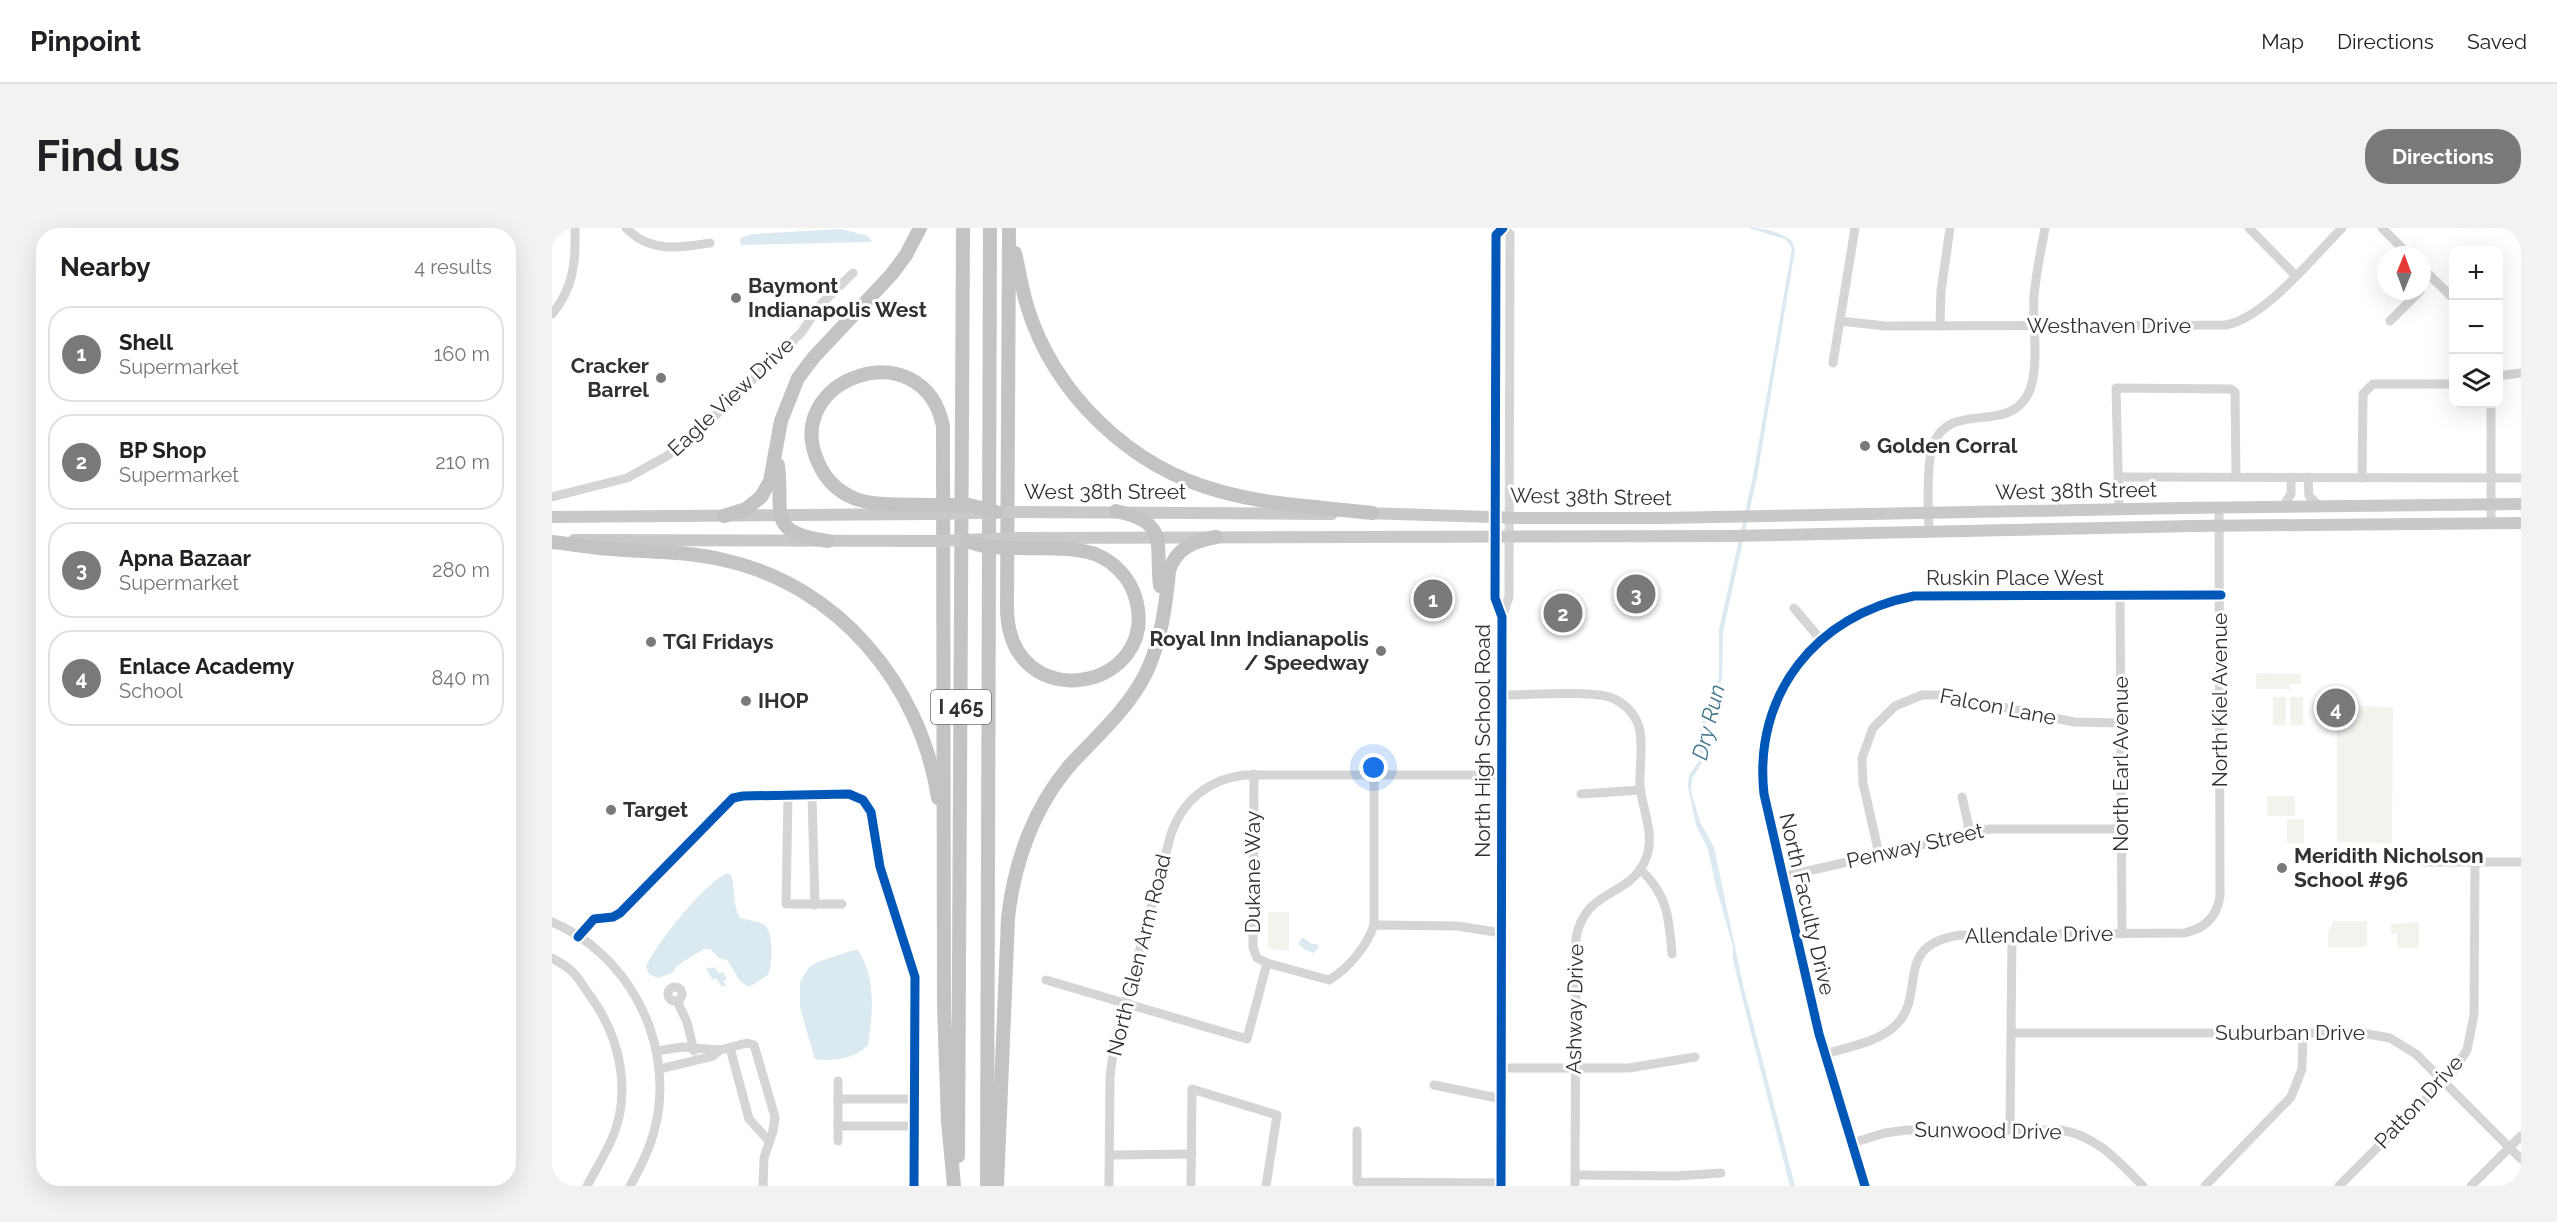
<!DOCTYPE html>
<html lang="en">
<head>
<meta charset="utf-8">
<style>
	body { margin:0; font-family:Raleway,sans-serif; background:#f2f2f2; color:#202124 }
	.controls { position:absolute; right:18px; top:18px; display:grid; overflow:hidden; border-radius:12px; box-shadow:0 6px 24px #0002 }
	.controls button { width:54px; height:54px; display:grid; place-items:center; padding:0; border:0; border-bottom:2px solid #e0e0e0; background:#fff; color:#202124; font:30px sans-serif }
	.compass { position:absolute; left:1825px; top:18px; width:54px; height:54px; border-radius:50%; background:#fff; box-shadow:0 6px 24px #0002; rotate:1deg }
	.you { position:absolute; left:822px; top:540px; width:21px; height:21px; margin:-15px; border:4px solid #fff; border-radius:50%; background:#1a73e8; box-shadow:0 0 0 9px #1a73e833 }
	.badge { display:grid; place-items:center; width:39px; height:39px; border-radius:50%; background:#797979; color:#fff; font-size:20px; font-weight:700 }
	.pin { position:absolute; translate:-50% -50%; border:3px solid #fff; box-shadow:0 2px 6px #0006 }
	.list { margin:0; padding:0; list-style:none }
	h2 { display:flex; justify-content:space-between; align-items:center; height:78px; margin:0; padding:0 24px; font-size:26px }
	h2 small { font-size:20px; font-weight:400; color:#757577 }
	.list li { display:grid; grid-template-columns:39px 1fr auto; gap:18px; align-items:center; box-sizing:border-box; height:96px; margin:0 12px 12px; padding:0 12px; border:2px solid #e0e0e0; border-radius:24px }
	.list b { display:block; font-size:22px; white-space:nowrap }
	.list p { margin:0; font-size:20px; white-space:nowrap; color:#757577 }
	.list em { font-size:20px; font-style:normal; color:#757577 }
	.icon { flex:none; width:33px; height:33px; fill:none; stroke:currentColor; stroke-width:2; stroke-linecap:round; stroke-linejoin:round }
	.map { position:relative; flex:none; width:1969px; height:958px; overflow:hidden; border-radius:24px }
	header { display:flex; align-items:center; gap:36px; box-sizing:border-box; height:84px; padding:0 30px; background:#fff; border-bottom:2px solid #e0e0e0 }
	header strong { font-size:28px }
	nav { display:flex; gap:33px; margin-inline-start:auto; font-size:21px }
	.intro { display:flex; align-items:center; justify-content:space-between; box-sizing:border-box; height:144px; padding:0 36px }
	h1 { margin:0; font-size:42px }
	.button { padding:15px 27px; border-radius:24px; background:#797979; color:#fff; font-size:21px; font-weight:700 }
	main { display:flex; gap:36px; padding:0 36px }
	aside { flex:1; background:#fff; border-radius:24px; box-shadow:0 6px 24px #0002 }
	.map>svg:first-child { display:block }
</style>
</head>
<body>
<header>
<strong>Pinpoint</strong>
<nav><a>Map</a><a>Directions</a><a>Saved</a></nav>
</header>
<div class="intro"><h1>Find us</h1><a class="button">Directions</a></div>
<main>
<aside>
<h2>Nearby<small>4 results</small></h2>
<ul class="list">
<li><span class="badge">1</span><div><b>Shell</b><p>Supermarket</p></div><em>160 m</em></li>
<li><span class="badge">2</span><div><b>BP Shop</b><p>Supermarket</p></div><em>210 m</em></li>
<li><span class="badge">3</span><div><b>Apna Bazaar</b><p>Supermarket</p></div><em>280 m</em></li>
<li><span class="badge">4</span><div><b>Enlace Academy</b><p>School</p></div><em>840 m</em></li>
</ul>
</aside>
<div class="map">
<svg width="1969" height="958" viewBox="0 0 1969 958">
	<rect width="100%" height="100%" fill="#fff"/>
	<!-- green -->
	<g fill="#f1f3ed">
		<path d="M1704,445L1749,446V456H1738V461H1704Z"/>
		<rect x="1721" y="469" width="13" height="28"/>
		<rect x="1738" y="469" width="13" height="28"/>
		<path d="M1785,478L1841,479L1840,615L1785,614Z"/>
		<rect x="1715" y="568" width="28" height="20"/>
		<rect x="1735" y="591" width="17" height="24"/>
		<path d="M716,684H737V723L716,721Z"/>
		<path d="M1781,693H1815V719H1776V705Z"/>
		<path d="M1867,694V720H1845V706H1839V696Z"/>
	</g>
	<!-- water -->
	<g fill="#dbe9f0">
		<path d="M1196,0C1212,0 1227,3 1240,13L1243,22L1205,249L1171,404L1170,451L1151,503V533L1140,551L1139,563L1148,594L1162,619L1191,757L1243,958H1238L1191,773L1181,732V719L1164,659L1156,621L1144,597L1136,559L1137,547L1147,533L1148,499L1167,450V402L1201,248L1240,20L1233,11Z"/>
		<path d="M289,1L316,8L320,14L189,17L188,11L191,9L200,6Z"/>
		<path d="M175,645L179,647C184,661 180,676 188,690C195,692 204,693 211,696C222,701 221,737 216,747L197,759L188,753L175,732L167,730L158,721H152L126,737L120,745L106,750L97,746L94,739C105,714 151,657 175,645Z"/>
		<path d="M750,709L760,716H765L767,720L761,725L752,721L746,716Z"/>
		<path d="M302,722H306C324,749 321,787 316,817C305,830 280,834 263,831L248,780V754L257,739L266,734Z"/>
		<path d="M157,739L159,741L162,739L167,745L171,744L175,751L171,753L174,757L170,759L164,750L161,752L154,741Z"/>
	</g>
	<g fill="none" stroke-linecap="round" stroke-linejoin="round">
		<!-- minor -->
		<g stroke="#d5d5d5" stroke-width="9">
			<path d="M74,0C98,25 127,20 158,15"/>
			<path d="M1697,0L1743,47"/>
			<path d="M1830,0L1857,27"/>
			<path d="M1966,0L1969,3"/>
			<path d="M1870,40L1902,71"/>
			<path d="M0,86C22,60 24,32 23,0"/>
			<path d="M1288,93L1333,98L1674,97C1714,89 1761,29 1790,0"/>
			<path d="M1838,93L1868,63"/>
			<path d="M1388,98L1389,63L1398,0"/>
			<path d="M1281,135L1303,0"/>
			<path d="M1946,148L1969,145"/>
			<path d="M1566,249L1969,250"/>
			<path d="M1756,249L1757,268L1767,278"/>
			<path d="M1810,250L1811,166L1821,156H1902"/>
			<path d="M0,269L75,250L115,228L166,185L249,105L268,77L301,45"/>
			<path d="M1731,278L1739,266V249"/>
			<path d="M1567,281L1564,160L1679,161L1683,164L1684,248"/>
			<path d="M1939,295V176"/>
			<path d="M1377,304C1376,282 1374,237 1381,217C1398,172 1453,206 1475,168C1489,144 1480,96 1482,68C1484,45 1489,23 1493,0"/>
			<path d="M1568,367L1570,706"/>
			<path d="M1242,380L1269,412"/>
			<path d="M950,389L957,369L958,6L951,0"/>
			<path d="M950,467C975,467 1041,462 1060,470C1073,475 1083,486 1087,499C1092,518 1087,540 1088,559C1091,584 1105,610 1092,635C1074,670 1033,661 1024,710L1023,958"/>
			<path d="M702,546L701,719L705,730L715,735"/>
			<path d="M822,547V697"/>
			<path d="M1029,566L1089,562"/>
			<path d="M236,567L234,676H290"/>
			<path d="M260,567L263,677"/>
			<path d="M1410,569L1418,604"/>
			<path d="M1327,626L1311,555L1310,530L1321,500L1343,478L1370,467H1392L1522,494L1569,495"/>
			<path d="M1872,634H1969"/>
			<path d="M1088,641C1116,667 1117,690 1120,726"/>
			<path d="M1230,649L1438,601H1569"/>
			<path d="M0,694C74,725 118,807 106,885C102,912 91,935 78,958"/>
			<path d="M26,709L42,691L61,689L68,685L181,570L191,568L297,566L311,572L319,584L328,639L363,749L362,958"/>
			<path d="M0,730C26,744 25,750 41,772C69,812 80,867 59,913C52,928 43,943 35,958"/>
			<path d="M494,752L695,811L715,735L777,752C796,741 815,718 822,697L905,698L950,705"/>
			<circle cx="123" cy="766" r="7"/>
			<path d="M125,773L135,794L142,823"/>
			<path d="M1459,805H1810L1838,810L1864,826L1969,931"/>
			<path d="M178,820L197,891L217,913"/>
			<path d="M104,823L130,819L168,822L195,815L202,817L223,889L221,903L212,930L211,958"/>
			<path d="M1273,826C1296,819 1328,814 1345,796C1375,765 1340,716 1409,707L1632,705C1652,701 1665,689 1668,668L1667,279"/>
			<path d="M950,840H1077L1143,829"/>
			<path d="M107,841L161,828L168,822"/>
			<path d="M286,853V913"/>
			<path d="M882,857L950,871"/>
			<path d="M286,871H363"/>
			<path d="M286,898H362"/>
			<path d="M1458,902L1460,707"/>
			<path d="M805,903V954L949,955"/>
			<path d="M1300,915L1333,905L1355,902H1509C1545,908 1566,933 1591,958"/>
			<path d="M558,927L640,926"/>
			<path d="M1023,947L1125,948L1169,945"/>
			<path d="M557,958L558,849L562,817L619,606C631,572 657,551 693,547H951"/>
			<path d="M639,958L640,861L725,887L714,958"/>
			<path d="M949,958L950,389L943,370L944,7L951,1"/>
			<path d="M1313,958L1267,806L1212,566C1201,466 1264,387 1362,368L1669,367"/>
			<path d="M1653,958L1739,869L1750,841L1751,805"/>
			<path d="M1787,958L1900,845L1915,822L1922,787L1923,634"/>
			<path d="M1919,958L1969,908"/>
		</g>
		<!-- major -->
		<g stroke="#c9c9c9" stroke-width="12">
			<path d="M465,284L780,286"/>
			<path d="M813,285L969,290H1111L1629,280L1969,276"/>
			<path d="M0,289L382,286"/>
			<path d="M465,310L1177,308L1640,298L1969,295"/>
			<path d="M22,312L382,313"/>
		</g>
		<!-- highway -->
		<g stroke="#c3c3c3" stroke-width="14">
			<path d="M457,0L455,380C456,492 612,463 583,368C577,349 561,333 543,326C519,318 490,321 465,320"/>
			<path d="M463,25C467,42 470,61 475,78C502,166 578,239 667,263C716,277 769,279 820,285"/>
			<path d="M226,237C232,287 213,304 276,313"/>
			<path d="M382,277C358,276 327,279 304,271C286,264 273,251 266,234C228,150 371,101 391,198L392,779L396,893L402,958"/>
			<path d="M564,283C618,294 603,316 608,358"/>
			<path d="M172,288L194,281L209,269L218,253L229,193L246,150L262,129L339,47L354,27L368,0"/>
			<path d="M0,314C19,316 39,320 59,321C97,324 134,323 172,332C286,357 369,457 386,570"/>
			<path d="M406,928L411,0"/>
			<path d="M435,958L438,0"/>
			<path d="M445,958L456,690C462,635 482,578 519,536C546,507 576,481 594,445C609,414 614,377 617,343C624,320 642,313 664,309"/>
		</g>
		<!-- major-bridge -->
		<g stroke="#c9c9c9" stroke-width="12">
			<path d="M382,286L465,284"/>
			<path d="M382,313L465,310"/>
		</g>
		<!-- highway-bridge -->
		<g stroke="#c3c3c3" stroke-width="14">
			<path d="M382,277H417L444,284"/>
			<path d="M414,313L435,319L465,320"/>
		</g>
		<defs>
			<g id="cycleway">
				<path d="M26,709L42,691L61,689L68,685L181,570L191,568L297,566L311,572L319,584L328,639L363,749L362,958"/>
				<path d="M949,958L950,389L943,370L944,7L951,0"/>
				<path d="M1313,958L1267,806L1212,566C1201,466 1264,387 1362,368L1669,367"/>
			</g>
		</defs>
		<!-- cycleway casing -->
		<use href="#cycleway" stroke="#fff" stroke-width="13"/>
		<!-- cycleway -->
		<use href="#cycleway" stroke="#0057b8" stroke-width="9"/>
	</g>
	<!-- markers -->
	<g fill="#797979" stroke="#fff" stroke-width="2">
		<circle cx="184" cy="70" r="6"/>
		<circle cx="109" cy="150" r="6"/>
		<circle cx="1313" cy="218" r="6"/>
		<circle cx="99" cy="414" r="6"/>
		<circle cx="829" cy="423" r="6"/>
		<circle cx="194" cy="473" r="6"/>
		<circle cx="59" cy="582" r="6"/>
		<circle cx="1730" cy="640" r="6"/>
	</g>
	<g text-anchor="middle" stroke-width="6" stroke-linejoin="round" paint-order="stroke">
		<!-- shield labels -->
		<rect fill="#fff" stroke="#6f6f6f" stroke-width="1.5" x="379" y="462" width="60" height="34" rx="4.5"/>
		<g font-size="20" font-weight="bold" fill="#313131">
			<text x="409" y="486">I 465</text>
		</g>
		<!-- poi labels -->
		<g font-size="21" font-weight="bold" fill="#313131" stroke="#fff" text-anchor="start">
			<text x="196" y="65">Baymont<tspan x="196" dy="24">Indianapolis West</tspan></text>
			<text x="97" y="145" text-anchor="end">Cracker<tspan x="97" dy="24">Barrel</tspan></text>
			<text x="1325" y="225">Golden Corral</text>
			<text x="817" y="418" text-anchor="end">Royal Inn Indianapolis<tspan x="817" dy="24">/ Speedway</tspan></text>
			<text x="111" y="421">TGI Fridays</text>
			<text x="206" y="480">IHOP</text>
			<text x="71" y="589">Target</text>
			<text x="1742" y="635">Meridith Nicholson<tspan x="1742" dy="24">School #96</tspan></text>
		</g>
		<!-- street labels -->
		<g font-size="21" fill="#313131" stroke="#fff">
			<text x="1557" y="105">Westhaven Drive</text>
			<text transform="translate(179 169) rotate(-43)" y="7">Eagle View Drive</text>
			<text transform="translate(1524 263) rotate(-1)" y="7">West 38th Street</text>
			<text x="553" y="271">West 38th Street</text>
			<text transform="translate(1039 269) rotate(1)" y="7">West 38th Street</text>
			<text x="1463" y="357">Ruskin Place West</text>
			<text transform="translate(1668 472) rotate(-90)" y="7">North Kiel Avenue</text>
			<text transform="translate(1446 479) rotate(11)" y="7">Falcon Lane</text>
			<text transform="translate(931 513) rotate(-90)" y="7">North High School Road</text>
			<text transform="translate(1569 536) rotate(-90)" y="7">North Earl Avenue</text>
			<text transform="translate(1363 618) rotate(-13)" y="7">Penway Street</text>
			<text transform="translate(701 644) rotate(-90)" y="7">Dukane Way</text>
			<text transform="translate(1255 676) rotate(77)" y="7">North Faculty Drive</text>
			<text transform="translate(1487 707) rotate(-1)" y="7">Allendale Drive</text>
			<text transform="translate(587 727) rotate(-76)" y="7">North Glen Arm Road</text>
			<text transform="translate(1023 781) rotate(-89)" y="7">Ashway Drive</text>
			<text x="1738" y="812">Suburban Drive</text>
			<text transform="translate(1867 874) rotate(-47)" y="7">Patton Drive</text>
			<text transform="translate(1436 903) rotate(1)" y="7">Sunwood Drive</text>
		</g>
		<!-- water labels -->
		<g font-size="22" font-style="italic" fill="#44798e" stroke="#fff">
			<text transform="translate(1156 494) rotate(-76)" y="8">Dry Run</text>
		</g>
	</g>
</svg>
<div class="controls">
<button>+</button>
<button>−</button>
<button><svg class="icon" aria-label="layers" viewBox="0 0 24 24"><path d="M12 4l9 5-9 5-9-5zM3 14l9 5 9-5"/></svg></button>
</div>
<svg class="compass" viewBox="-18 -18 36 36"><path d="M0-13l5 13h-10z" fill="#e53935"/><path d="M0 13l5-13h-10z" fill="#757577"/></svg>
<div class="you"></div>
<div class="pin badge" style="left:881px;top:371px">1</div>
<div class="pin badge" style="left:1011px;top:385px">2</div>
<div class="pin badge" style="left:1084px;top:366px">3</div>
<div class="pin badge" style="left:1784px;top:480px">4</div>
</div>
</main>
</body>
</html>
